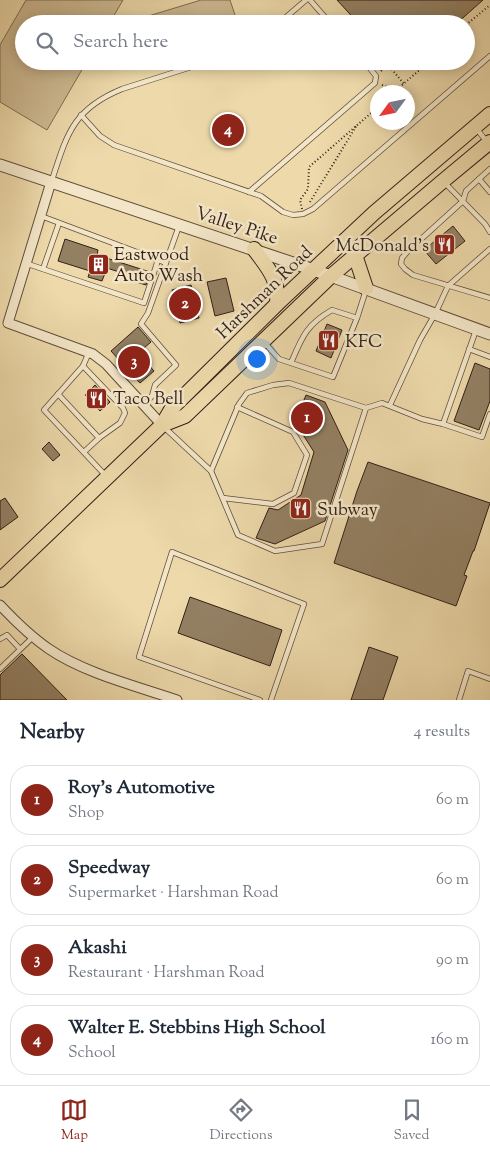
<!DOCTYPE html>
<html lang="en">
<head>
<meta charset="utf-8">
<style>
	body { margin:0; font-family:"Sorts Mill Goudy",serif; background:#f2f2f3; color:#1f2937 }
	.compass { position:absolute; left:370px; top:85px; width:45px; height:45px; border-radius:50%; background:#fff; box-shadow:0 2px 12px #0003; rotate:237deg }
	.you { position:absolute; left:256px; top:358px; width:18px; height:18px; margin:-12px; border:4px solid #fff; border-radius:50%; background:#1a73e8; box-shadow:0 0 0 8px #1a73e833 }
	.badge { display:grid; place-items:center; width:32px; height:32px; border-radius:50%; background:#8f2418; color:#fff; font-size:16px; font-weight:700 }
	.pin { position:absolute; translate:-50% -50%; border:2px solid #fff; box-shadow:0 1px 5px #0006 }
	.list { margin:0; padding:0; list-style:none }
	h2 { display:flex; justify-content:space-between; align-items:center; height:65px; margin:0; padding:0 20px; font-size:21px }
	h2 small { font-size:16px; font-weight:400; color:#747a83 }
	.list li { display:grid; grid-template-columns:32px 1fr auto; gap:15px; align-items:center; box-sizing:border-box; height:70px; margin:0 10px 10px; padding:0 10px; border:1px solid #e0e1e3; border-radius:20px }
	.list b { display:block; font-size:19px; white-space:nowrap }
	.list p { margin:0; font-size:16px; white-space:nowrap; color:#747a83 }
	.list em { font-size:16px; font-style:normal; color:#747a83 }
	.icon { flex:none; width:28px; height:28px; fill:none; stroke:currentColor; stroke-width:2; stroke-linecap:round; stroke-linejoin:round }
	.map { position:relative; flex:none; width:490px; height:700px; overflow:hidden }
	.search { position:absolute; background:#fff; box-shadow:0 2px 12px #0003; left:15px; right:15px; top:15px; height:55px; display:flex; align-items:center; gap:12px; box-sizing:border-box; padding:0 18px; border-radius:28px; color:#747a83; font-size:19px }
	.sheet { height:385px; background:#fff }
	nav { display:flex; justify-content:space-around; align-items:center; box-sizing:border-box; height:70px; border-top:1px solid #e0e1e3; background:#fff; font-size:14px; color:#747a83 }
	nav a { display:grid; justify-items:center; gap:2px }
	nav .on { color:#8f2418 }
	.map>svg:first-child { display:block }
</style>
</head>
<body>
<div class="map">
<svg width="490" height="700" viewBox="0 0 490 700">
	<rect width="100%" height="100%" fill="#edd9aa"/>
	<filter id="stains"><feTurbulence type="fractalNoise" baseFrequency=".004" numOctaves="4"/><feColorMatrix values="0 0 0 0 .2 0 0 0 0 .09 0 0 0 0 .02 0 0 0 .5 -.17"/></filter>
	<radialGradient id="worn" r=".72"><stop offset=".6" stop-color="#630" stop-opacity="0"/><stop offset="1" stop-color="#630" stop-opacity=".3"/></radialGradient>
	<!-- green -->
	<g fill="#cdb991" stroke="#7f6c54">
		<path d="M26,0H123L109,24H24V61H87L47,130L0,102V45Z"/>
		<path d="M201,0H230L238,24H133L132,21Z"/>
	</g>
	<!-- building -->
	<g fill="#938063" stroke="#311f16">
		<path d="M337,0H483L456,24H359Z"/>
		<path d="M453,226L465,241L436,264L424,250Z"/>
		<path d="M65,239L98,250L97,255L150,272L146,285L123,278L125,274L107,268L102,281L88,277L90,271L58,261Z"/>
		<path d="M226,278L234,311L215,316L207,282Z"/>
		<path d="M191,285L199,318L180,323L172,290Z"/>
		<path d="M327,324L342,330L331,358L316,351Z"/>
		<path d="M138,327L151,342L138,353L154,371L140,383L111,351Z"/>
		<path d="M475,363L490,369V401L479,430L454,421Z"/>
		<path d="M95,385L110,402L100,411L85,395Z"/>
		<path d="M306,395L325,402L348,450L325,521L275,544L256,538L269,508L278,510L301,495L314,452L295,422Z"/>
		<path d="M49,442L60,455L53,461L42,449Z"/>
		<path d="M368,462L490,503L474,551H473L464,575L467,576L456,606L334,563L357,491Z"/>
		<path d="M5,498L18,517L0,530V501Z"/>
		<path d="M190,597L282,630L270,666L178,633Z"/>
		<path d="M369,647L398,657L383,700H351Z"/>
		<path d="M22,654L67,700H0V675Z"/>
	</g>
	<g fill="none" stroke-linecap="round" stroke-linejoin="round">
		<defs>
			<g id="service">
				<path d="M310,0L331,24"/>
				<path d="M278,24L306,0"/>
				<path d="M81,115L100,136L114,145L261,196L283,212L293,215L303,214L313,209L490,56"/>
				<path d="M476,128L487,142"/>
				<path d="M490,169L466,191L463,201L408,251L402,258L401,264L405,269L413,275L490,298"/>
				<path d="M479,179L490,192"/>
				<path d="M52,180C67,134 73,109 122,89L210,61"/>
				<path d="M444,182L485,224L490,232"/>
				<path d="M249,192L375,83L376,76L364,61"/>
				<path d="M41,216L166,263"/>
				<path d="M25,263L144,303L158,260"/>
				<path d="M43,269L59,223"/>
				<path d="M357,318L366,290"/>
				<path d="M264,342L279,359L333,377L357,318L332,310C306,325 302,337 291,363"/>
				<path d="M469,349L490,357"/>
				<path d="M89,352L83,366L44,410L106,476"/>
				<path d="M83,366L123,408L125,413L120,423L99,438"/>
				<path d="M58,394L99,438L84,452"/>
				<path d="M144,405L152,396L155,385L176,365L141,324L148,313L179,226"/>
				<path d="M390,405L420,340L435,314L448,286L490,249"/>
				<path d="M443,424L482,437L490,414"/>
				<path d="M165,428L211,471L238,535L275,551L322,544L366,408L382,403L422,419L443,424L476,330"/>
				<path d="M211,471L239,404L247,393L273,385L289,383L366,408"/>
				<path d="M223,498L273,504L294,493L307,455L293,432L237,407"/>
				<path d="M0,639L7,635L20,649"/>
				<path d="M0,669L33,637"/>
				<path d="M260,700L139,657L172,552L304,604L271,700"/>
				<path d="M459,700L468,671L490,679"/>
			</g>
			<g id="minor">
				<path d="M51,182L8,323L93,354L106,364L162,425"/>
				<path d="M0,605C15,621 30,636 49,649C84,673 136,686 177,700"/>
			</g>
			<path id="tertiary" d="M0,165L314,270L490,334"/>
			<g id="primary">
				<path d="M254,249C268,268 279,279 277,304"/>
				<path d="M355,255L366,288"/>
				<path d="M162,425L185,416L331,276L443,181L490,142"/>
				<path d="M0,580L162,425L172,408L277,304L374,213L490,114"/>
			</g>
		</defs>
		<!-- service casing -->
		<use href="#service" stroke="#604e3b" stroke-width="6"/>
		<!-- minor casing -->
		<use href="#minor" stroke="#604e3b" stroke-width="11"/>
		<!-- tertiary casing -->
		<use href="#tertiary" stroke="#604e3b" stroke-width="13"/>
		<!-- primary casing -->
		<use href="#primary" stroke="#311f16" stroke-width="16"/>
		<!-- path -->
		<g stroke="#311f16" stroke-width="2" stroke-dasharray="1 2.5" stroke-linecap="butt">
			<path d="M466,25L490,5"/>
			<path d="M385,61L404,84"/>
			<path d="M381,71L388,64"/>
			<path d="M382,85L396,91"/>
			<path d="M394,92L430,61"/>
			<path d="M310,202L357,125"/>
			<path d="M302,209L300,200L308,189L309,167L378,107"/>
		</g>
		<!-- service -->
		<use href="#service" stroke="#f3e6c8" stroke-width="4.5"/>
		<!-- minor -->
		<use href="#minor" stroke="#f3e6c8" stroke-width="9"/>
		<!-- tertiary -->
		<use href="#tertiary" stroke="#f3e6c8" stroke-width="11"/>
		<!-- primary -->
		<use href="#primary" stroke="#edd9aa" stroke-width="14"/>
	</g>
	<!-- icons -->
	<defs>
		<symbol id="restaurant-square" viewBox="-11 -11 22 22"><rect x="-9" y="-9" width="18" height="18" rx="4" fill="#8f2418" stroke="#f3e6c8"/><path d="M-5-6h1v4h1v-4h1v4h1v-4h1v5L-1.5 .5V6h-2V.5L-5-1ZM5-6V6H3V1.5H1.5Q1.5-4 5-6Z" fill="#fff"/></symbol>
		<symbol id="building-square" viewBox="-11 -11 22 22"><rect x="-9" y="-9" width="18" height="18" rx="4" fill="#8f2418" stroke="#f3e6c8"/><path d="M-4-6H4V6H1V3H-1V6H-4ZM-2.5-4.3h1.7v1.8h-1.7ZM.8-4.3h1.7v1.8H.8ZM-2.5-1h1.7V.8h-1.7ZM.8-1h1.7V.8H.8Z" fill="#fff"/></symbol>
	</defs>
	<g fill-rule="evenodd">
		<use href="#restaurant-square" x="432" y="232" width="25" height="25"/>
		<use href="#building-square" x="86" y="252" width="25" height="25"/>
		<use href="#restaurant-square" x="316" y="328" width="25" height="25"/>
		<use href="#restaurant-square" x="84" y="386" width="25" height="25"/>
		<use href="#restaurant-square" x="288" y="496" width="25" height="25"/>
	</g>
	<g text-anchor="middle" stroke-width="5" stroke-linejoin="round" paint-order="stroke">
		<!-- street labels -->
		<g font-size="18" fill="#311f16" stroke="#f3e6c8">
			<text transform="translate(237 225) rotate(18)" y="6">Valley Pike</text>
			<text transform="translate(264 292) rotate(-44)" y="6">Harshman Road</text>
		</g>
		<!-- poi labels -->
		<g font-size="18" fill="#311f16" stroke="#f3e6c8" text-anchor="start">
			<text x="429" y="251" text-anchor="end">McDonald's</text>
			<text x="114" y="260">Eastwood<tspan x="114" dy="21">Auto Wash</tspan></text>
			<text x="345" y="347">KFC</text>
			<text x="113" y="404">Taco Bell</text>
			<text x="317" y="515">Subway</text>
		</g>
	</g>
	<rect width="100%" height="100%" filter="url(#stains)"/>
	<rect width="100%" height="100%" fill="url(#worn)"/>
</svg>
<svg class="compass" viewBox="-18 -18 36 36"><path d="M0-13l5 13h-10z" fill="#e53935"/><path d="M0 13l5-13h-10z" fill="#747a83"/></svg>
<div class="you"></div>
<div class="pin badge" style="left:307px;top:418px">1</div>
<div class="pin badge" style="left:185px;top:304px">2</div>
<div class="pin badge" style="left:134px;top:362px">3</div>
<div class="pin badge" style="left:228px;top:130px">4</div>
<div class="search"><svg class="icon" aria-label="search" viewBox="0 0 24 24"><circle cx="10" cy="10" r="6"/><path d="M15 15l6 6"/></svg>Search here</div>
</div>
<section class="sheet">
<h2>Nearby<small>4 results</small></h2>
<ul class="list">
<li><span class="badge">1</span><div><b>Roy's Automotive</b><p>Shop</p></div><em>60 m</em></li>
<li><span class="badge">2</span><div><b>Speedway</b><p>Supermarket · Harshman Road</p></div><em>60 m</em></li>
<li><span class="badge">3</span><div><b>Akashi</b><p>Restaurant · Harshman Road</p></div><em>90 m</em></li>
<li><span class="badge">4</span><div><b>Walter E. Stebbins High School</b><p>School</p></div><em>160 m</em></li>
</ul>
</section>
<nav>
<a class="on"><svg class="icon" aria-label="map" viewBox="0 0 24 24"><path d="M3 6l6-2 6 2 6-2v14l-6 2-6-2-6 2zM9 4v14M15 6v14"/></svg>Map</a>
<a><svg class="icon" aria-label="directions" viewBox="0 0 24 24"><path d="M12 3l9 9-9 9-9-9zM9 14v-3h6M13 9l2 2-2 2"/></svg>Directions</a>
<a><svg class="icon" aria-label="saved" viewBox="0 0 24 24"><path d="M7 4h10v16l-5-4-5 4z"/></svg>Saved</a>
</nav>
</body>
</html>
